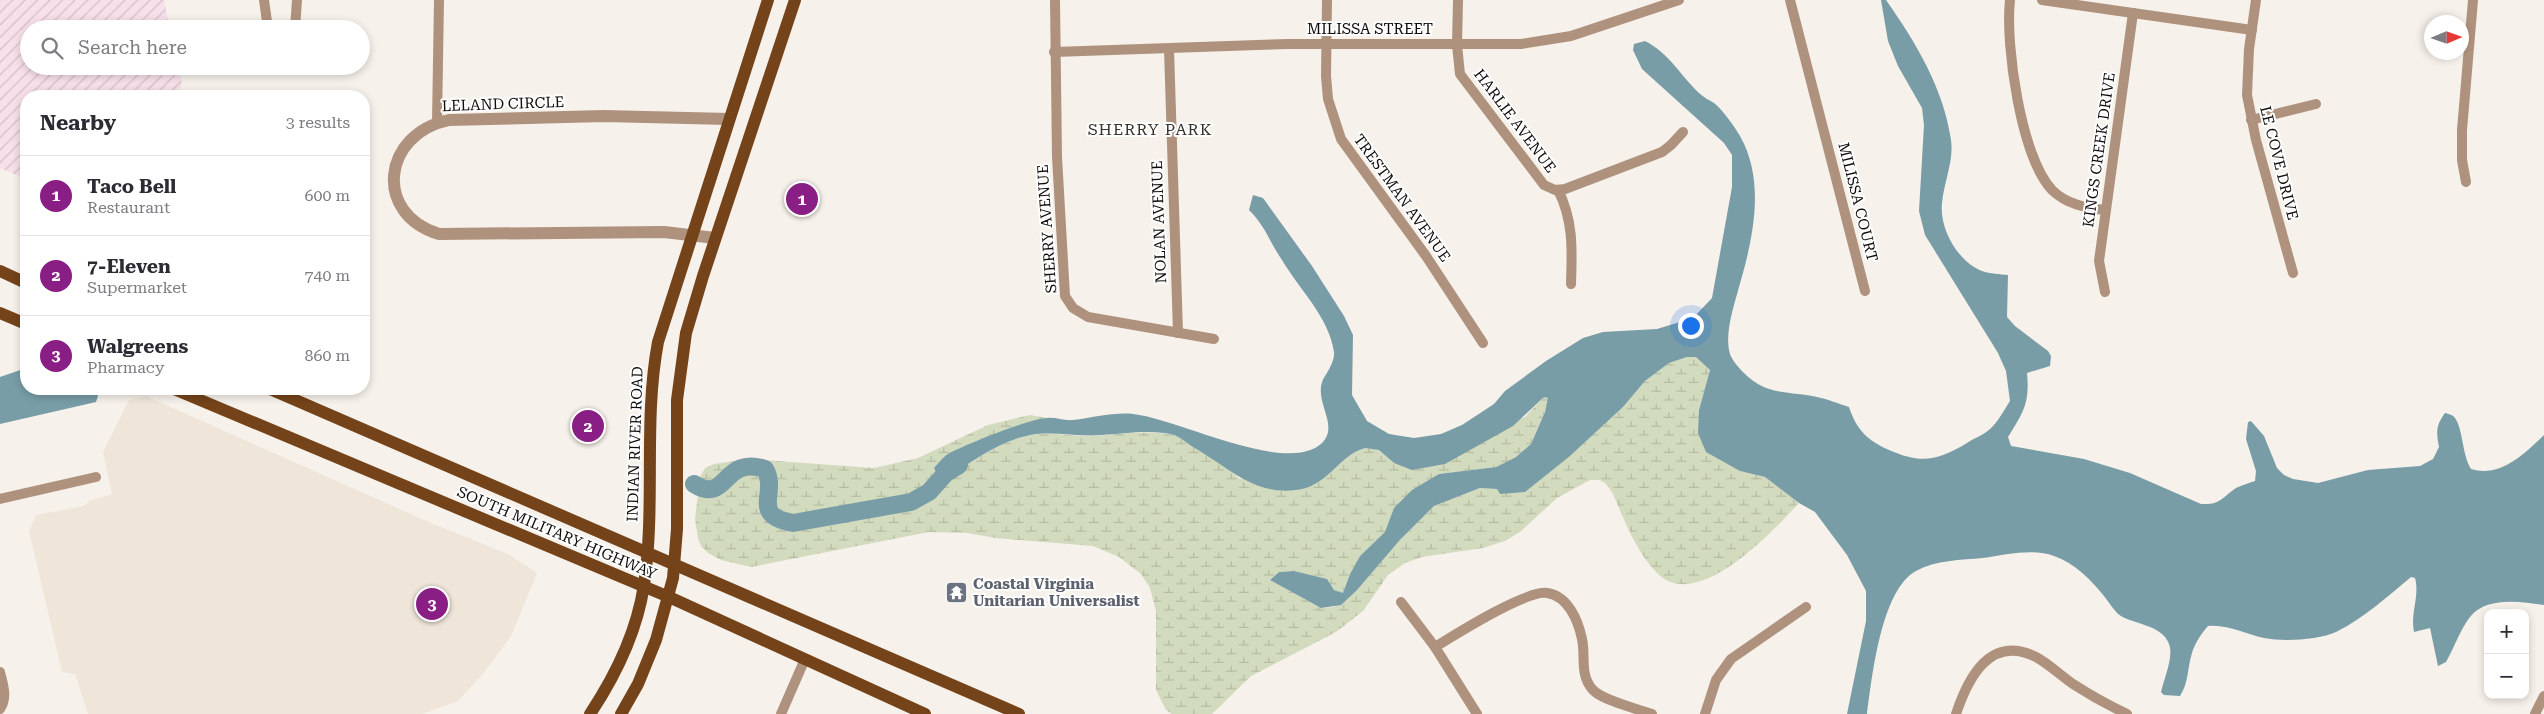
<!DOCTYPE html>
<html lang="en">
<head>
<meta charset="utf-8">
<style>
	body { margin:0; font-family:"Roboto Serif",serif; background:#f7f7f7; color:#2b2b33 }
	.controls { position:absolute; right:15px; bottom:15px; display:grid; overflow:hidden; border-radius:10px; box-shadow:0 2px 8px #0003 }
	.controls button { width:45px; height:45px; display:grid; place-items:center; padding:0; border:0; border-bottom:1px solid #e1e1e2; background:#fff; color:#2b2b33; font:25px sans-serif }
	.compass { position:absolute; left:2424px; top:15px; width:45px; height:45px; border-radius:50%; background:#fff; box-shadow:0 2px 8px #0003; rotate:88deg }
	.you { position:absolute; left:1690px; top:325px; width:18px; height:18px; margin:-12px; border:4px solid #fff; border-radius:50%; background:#1a73e8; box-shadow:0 0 0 8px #1a73e833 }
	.badge { display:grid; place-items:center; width:32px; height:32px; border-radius:50%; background:#891f85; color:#fff; font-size:16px; font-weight:700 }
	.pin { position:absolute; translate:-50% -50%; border:2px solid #fff; box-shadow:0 1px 5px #0006 }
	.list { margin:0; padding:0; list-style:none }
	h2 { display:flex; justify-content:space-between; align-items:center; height:65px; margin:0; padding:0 20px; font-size:21px }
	h2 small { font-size:16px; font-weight:400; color:#7c7c81 }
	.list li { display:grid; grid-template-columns:32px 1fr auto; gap:15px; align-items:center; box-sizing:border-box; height:80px; padding:0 20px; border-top:1px solid #e1e1e2 }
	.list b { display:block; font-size:19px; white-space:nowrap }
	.list p { margin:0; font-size:16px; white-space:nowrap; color:#7c7c81 }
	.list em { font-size:16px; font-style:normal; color:#7c7c81 }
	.icon { flex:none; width:28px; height:28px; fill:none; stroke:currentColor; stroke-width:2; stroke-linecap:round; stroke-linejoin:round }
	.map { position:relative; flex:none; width:2544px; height:714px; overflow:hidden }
	.search { position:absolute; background:#fff; box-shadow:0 2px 8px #0003; left:20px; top:20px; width:350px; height:55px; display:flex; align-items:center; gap:12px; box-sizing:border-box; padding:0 18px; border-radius:28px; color:#7c7c81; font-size:19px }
	.panel { position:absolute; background:#fff; box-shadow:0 2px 8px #0003; left:20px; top:90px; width:350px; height:305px; border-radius:20px }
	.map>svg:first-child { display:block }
</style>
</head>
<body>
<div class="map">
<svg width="2544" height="714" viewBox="0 0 2544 714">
	<defs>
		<pattern id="industrial-furrows" width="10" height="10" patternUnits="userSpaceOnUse" patternTransform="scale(1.25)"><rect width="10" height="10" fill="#f8e0eb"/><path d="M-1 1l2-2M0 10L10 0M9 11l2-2" fill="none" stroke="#d3bfc8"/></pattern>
		<pattern id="wetland-marsh" width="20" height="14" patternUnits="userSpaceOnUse" patternTransform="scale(1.25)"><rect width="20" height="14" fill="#d3dbbe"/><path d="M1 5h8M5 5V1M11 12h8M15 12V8" fill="none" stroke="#b4bba2"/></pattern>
	</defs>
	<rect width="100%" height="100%" fill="#f6f1ea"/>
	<!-- built -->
	<path fill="#efe6d9" d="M146,396L431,523L508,554L537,573L511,636L483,674L458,701L422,714H88L75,674L62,672L29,531L36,515L83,506L90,501L112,494L103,452L129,400Z"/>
	<!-- industrial -->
	<path fill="url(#industrial-furrows)" d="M0,0H164L170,29H29V66H178L182,84L176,96H26V179L0,168Z"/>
	<!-- wetland -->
	<path fill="url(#wetland-marsh)" d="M1687,357H1697L1710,370L1699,410L1740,471L1765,477L1799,503C1773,531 1697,614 1657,573C1636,552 1624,519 1612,492L1605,483L1599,480H1590L1557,498L1520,532L1505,541L1483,548L1422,557L1405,563L1388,575L1363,611L1336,632L1251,676L1212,714H1172L1166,710L1156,690V611L1150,588L1141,574L1119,557L1093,546L995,538L968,533L929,532L751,567L721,560L708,553L701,546L698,538L695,519L700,477L705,468L714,464L748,459L874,468L918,458L988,425L1030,415L1046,418L1007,430L947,455V479C972,461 1006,437 1039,434C1058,433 1077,437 1096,436C1121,434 1148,430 1173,435C1191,439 1225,466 1240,479L1365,447L1379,450L1394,463L1525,417L1544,397L1549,398L1545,412L1531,444L1516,457L1496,467L1439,474L1394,508L1386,532L1360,556L1350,574L1343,593L1334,590L1326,579L1294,571L1279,572L1270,580L1321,608L1334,607L1434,506L1480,488L1497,489L1500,494L1570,456L1623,407L1645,381L1669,363Z"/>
	<!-- water -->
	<g fill="#789da7">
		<path d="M1881,0H1886C1916,43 1943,87 1951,140C1954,161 1944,182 1942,203C1939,228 1958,262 1982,271C1990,274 2000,274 2008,275L2007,317L2015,326L2048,351L2051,356L2050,366L2027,373C2030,403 2023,413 2008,437L2011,446L2084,459L2130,473L2201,504C2221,505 2221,498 2236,488C2242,485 2249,483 2255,481L2256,471L2246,439L2248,422L2251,421L2264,436L2277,468L2284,475L2293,479L2318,483L2368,470L2420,466L2433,459L2439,447C2436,432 2436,425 2445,413C2449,414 2453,415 2455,418C2463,429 2462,454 2471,469C2500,478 2524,454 2544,435V605C2521,602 2487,596 2470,617C2460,630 2454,648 2446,662L2438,666L2430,628L2414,632C2410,613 2420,596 2415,578L2411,577C2388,596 2364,618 2336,632C2319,640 2283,642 2264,638C2245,634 2228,624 2208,626C2201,634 2195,643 2192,653C2187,669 2189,682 2180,696L2164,695L2161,692C2164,678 2174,657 2169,644C2162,624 2133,625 2118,614C2113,609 2108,601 2104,596C2090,579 2076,564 2054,556C2034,548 2004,555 1983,558C1961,560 1936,560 1916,571C1881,590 1872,677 1867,714H1847L1866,621V591L1847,555L1815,512L1799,503L1765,477L1740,471L1706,452L1698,433L1699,410L1710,370L1696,357H1687L1669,363L1645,381L1623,407L1570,456L1525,492L1500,494L1497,489L1480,488L1434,506L1399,541L1357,590L1341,605L1321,608L1270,580L1279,572L1294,571L1327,579L1334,590L1343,593L1350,574L1360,556L1385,532L1394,508L1412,490L1439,474L1496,467L1516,457L1531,444L1545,412L1548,398L1544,397L1513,426L1445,464L1412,470L1394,463L1379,450L1365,448C1341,454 1328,484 1302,489C1256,498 1230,468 1193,447C1187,443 1180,437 1174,435C1152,429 1124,434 1102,435C1081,437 1058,432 1037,434C1004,438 973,460 947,479L940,480L934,468C938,464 943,457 948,454C962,446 1031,418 1047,418C1056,417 1064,421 1073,420C1092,418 1114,412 1133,414C1179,419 1287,476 1322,443C1341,424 1310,399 1325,376C1329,370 1335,359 1334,352C1329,317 1299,289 1282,260C1269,241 1266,227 1249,210L1253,195L1263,198L1312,266L1344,316L1353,335L1352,395L1367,421L1389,434L1414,438L1441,434L1462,425L1494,404L1505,391L1546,361L1583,338L1603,332L1657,329L1693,318L1712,298L1732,187V155L1724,143L1642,69L1633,50L1634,44L1645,41C1669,53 1680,75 1699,93C1703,97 1709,100 1714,103C1723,110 1734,126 1740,136C1766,182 1753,239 1739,287C1734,306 1724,334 1730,354C1733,363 1747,377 1755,382C1773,395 1797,392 1817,397C1828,399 1839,404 1849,407C1856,429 1868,441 1889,450C1921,464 1937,461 1967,443C1974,438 1984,435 1990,429C1998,422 2004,410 2010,401L2006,371L1998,353L1925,235L1919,211L1924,125L1922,108L1898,66L1888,41Z"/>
		<path d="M26,368V389H95L98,396L96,402L0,424V377Z"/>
	</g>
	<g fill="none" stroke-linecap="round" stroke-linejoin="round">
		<!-- river -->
		<path stroke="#789da7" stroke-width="18" d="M694,484C728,505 722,455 765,469C779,493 749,515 793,523L911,502L929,492L946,473L959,465"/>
		<!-- minor -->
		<g stroke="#af927d" stroke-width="10">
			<path d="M264,0L268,29"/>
			<path d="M1055,0L1057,157L1065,296L1073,308L1088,317L1214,339"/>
			<path d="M1327,0L1326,76L1328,99L1341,139L1426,256L1483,343"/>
			<path d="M1458,0L1457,45L1460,74L1544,185L1555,190L1565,189L1662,152L1671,145L1683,132"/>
			<path d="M1790,0L1865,291"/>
			<path d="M2010,0C2005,45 2021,157 2052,190C2066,204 2086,208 2105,210"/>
			<path d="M2042,0L2252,30"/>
			<path d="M2256,0L2249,49L2247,95L2256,140L2293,273"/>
			<path d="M295,29L297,0"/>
			<path d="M1169,49L1178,333"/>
			<path d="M1054,52L1287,44H1521L1571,36L1679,0"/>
			<path d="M2251,120L2316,104"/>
			<path d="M437,122L439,0"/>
			<path d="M2466,182L2462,160V130L2473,0"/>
			<path d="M1558,190C1574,221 1572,252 1571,284"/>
			<path d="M2105,292L2099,261L2133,13"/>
			<path d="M0,499L96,477"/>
			<path d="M1401,602L1435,647L1477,714"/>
			<path d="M1435,647C1456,634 1526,590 1547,593C1568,596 1578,620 1582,639C1586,656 1579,675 1593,690C1602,700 1637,709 1652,714"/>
			<path d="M0,672C3,685 8,697 0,709"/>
			<path d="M781,714L805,659"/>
			<path d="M1705,714L1716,680L1731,659L1806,607"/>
			<path d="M1956,714C1968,678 1990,634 2036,657C2049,664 2060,675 2073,684C2090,695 2108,705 2127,714"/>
			<path d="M2535,714L2544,696"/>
		</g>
		<!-- tertiary -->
		<path stroke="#af927d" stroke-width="12" d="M715,238L664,232L439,234C373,214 382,134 449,120L604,116L729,119"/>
		<!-- primary -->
		<g stroke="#744319" stroke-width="12">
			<path d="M0,271L26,283"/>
			<path d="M0,313L26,324"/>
			<path d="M174,389L669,597L925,714"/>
			<path d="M270,389L1019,714"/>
			<path d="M590,714C616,675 637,631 644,585C656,504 643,422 658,342L768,0"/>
			<path d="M621,714L638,684L656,640L673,578L677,529V400L686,333L703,276L795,0"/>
		</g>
	</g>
	<!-- icons -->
	<defs>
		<symbol id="temple-square" viewBox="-11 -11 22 22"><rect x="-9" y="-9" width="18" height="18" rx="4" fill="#6b7280" stroke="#fff"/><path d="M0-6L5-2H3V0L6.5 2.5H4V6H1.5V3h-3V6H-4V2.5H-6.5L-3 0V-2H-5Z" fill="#fff"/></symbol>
	</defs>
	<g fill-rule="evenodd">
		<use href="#temple-square" x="944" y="580" width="25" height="25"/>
	</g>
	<g text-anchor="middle" stroke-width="4" stroke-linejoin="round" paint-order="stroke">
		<!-- street labels -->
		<g font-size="15" fill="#0e0c0a" stroke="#fff">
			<text x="1370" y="34">MILISSA STREET</text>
			<text transform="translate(503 104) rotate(-2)" y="5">LELAND CIRCLE</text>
			<text transform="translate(1515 121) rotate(53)" y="5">HARLIE AVENUE</text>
			<text transform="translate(2099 150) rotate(-82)" y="5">KINGS CREEK DRIVE</text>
			<text transform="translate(2279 163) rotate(76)" y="5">LE COVE DRIVE</text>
			<text transform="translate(1402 198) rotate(54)" y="5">TRESTMAN AVENUE</text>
			<text transform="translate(1858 202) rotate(76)" y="5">MILISSA COURT</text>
			<text transform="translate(1159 222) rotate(-92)" y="5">NOLAN AVENUE</text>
			<text transform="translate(1047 229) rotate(-94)" y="5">SHERRY AVENUE</text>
			<text transform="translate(635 444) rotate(-88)" y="5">INDIAN RIVER ROAD</text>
			<text transform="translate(557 533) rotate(23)" y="5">SOUTH MILITARY HIGHWAY</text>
		</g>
		<!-- worship labels -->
		<g font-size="15" font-weight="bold" fill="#5b616d" stroke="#fff" text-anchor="start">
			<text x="973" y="589">Coastal Virginia<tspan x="973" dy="17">Unitarian Universalist</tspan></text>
		</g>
		<!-- neighbourhood labels -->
		<g font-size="16" letter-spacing="1" fill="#36332e" stroke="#fff">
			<text x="1150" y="135">SHERRY PARK</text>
		</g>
	</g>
</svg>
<div class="controls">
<button>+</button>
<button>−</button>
</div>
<svg class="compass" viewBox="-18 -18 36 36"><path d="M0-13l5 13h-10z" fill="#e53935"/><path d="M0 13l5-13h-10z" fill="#7c7c81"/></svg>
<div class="you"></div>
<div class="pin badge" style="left:802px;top:199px">1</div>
<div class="pin badge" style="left:588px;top:426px">2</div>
<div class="pin badge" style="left:432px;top:604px">3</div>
<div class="search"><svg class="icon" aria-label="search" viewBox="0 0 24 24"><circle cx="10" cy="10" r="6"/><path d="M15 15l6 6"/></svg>Search here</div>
<section class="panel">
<h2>Nearby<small>3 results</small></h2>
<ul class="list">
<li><span class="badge">1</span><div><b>Taco Bell</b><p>Restaurant</p></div><em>600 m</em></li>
<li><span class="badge">2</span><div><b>7-Eleven</b><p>Supermarket</p></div><em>740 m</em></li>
<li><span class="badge">3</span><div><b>Walgreens</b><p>Pharmacy</p></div><em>860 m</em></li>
</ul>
</section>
</div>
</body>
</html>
